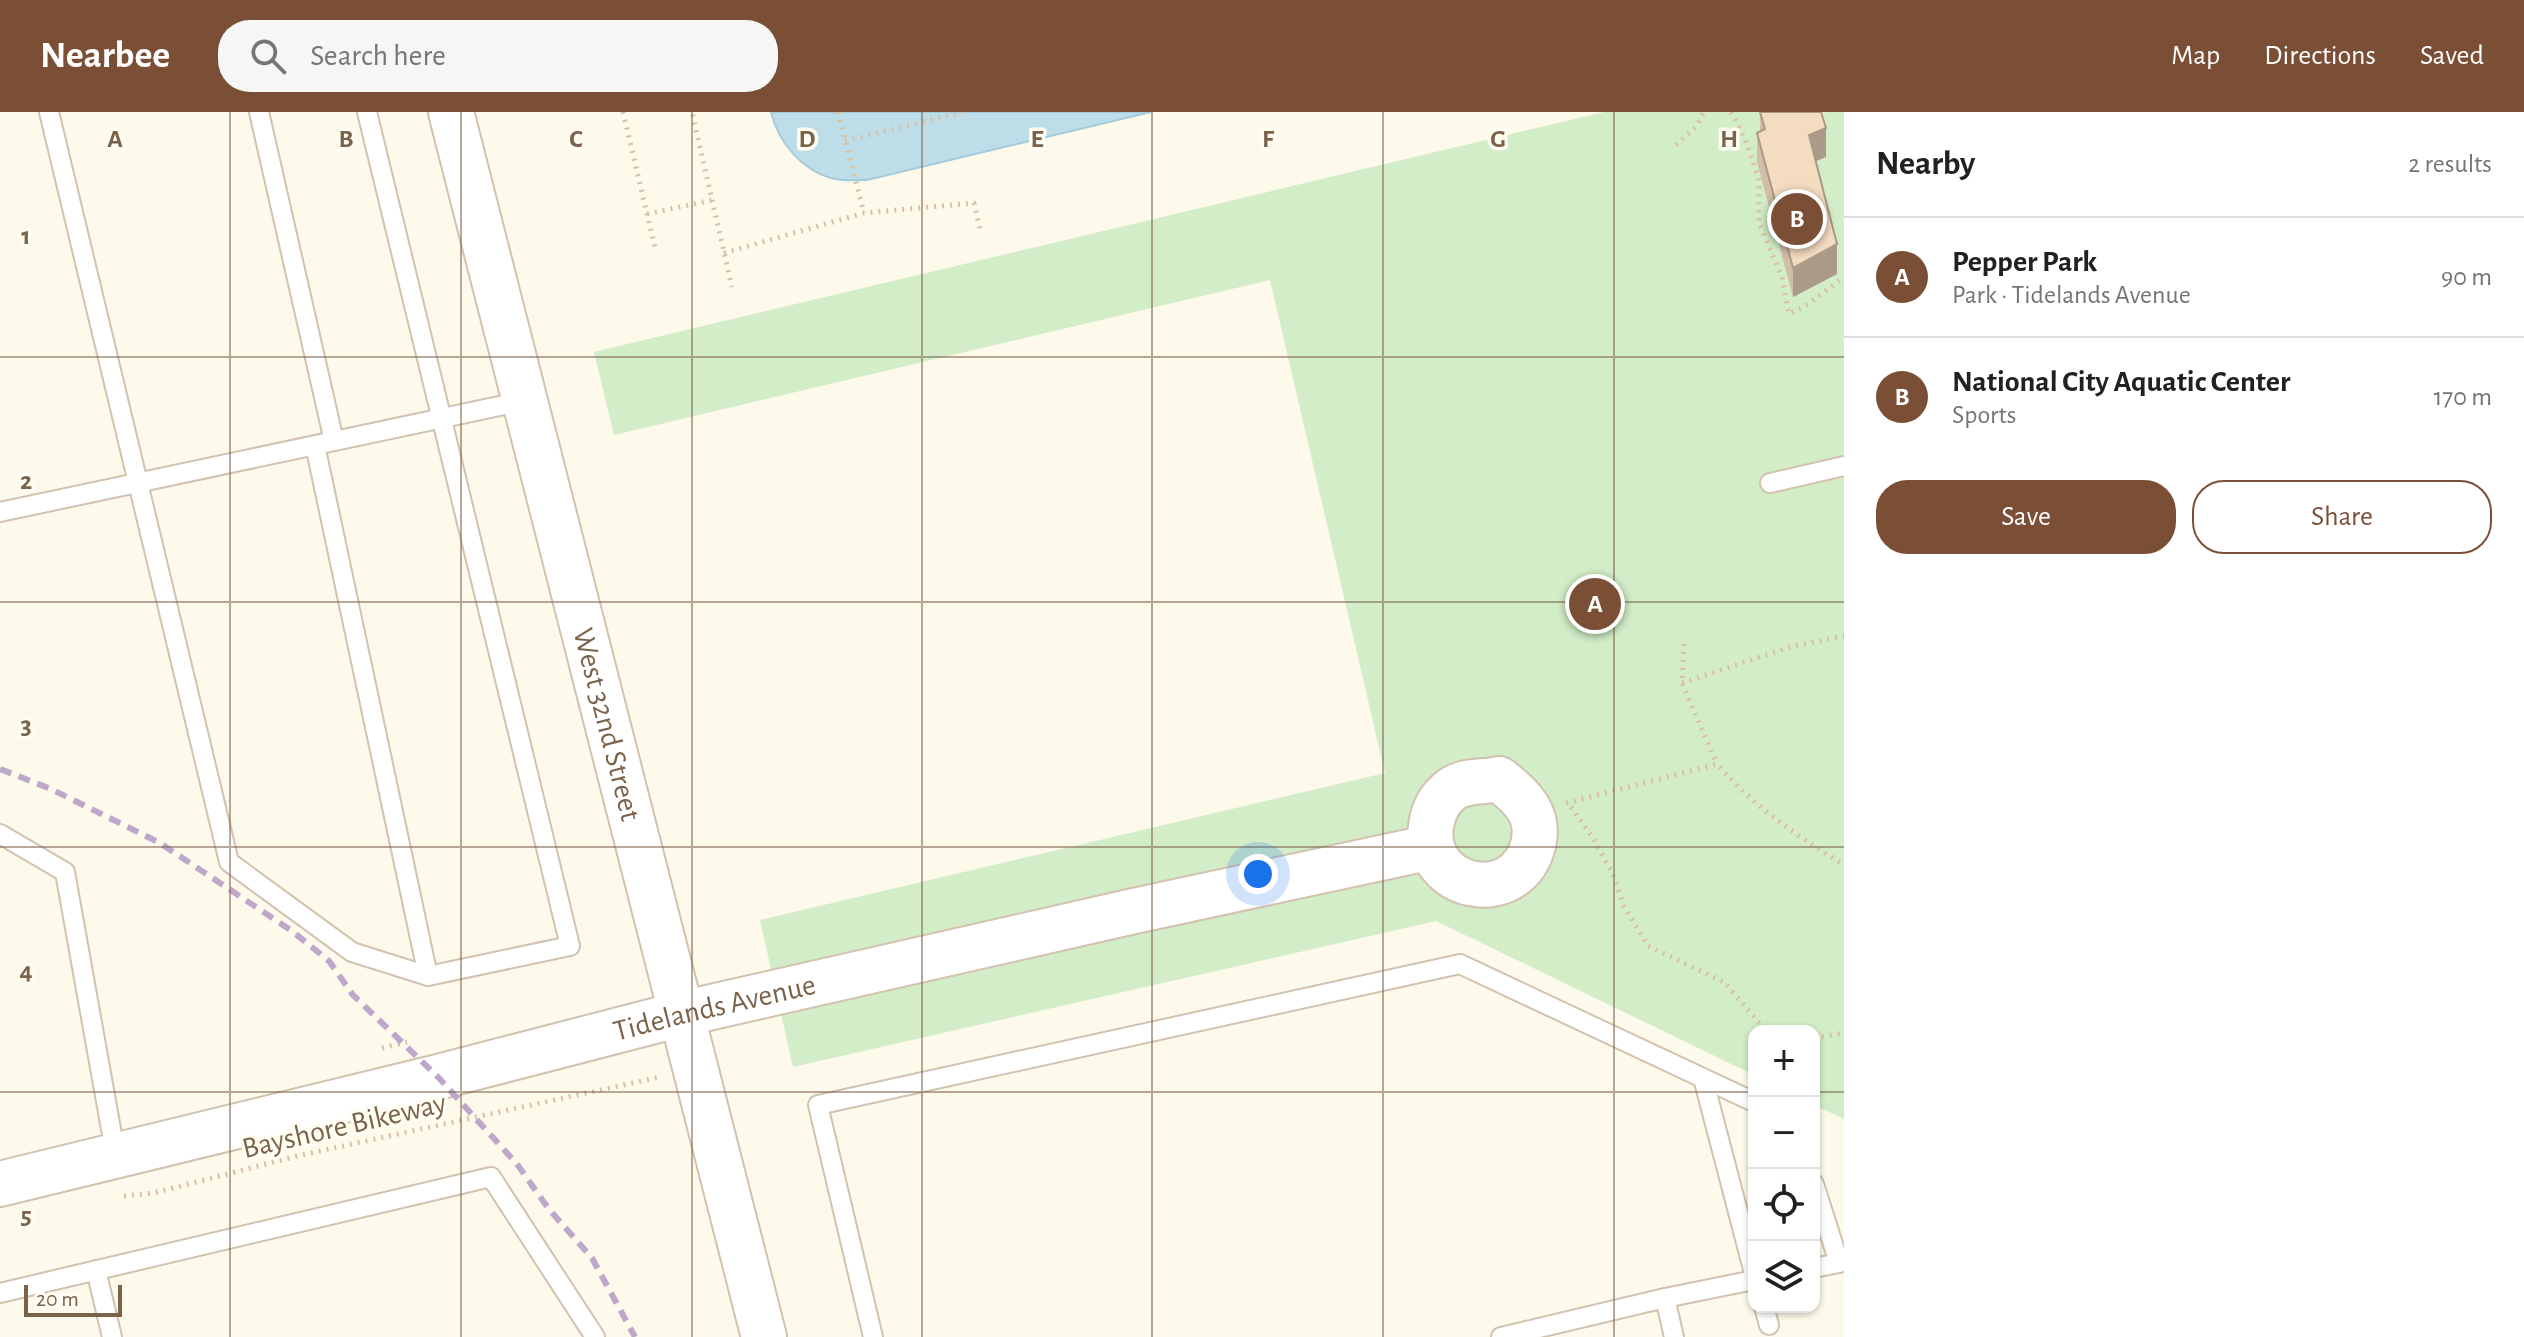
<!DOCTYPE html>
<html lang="en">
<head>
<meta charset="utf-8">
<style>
	body { margin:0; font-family:"Alegreya Sans",sans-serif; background:#f6f6f6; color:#202124 }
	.controls { position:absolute; right:24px; bottom:24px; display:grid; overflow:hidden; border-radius:16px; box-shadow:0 2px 6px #0004 }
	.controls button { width:72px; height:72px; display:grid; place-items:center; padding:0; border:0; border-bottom:2px solid #e0e0e0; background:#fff; color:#202124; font:40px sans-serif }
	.scale { position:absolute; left:24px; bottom:20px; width:98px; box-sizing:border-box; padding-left:8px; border:4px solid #7b634b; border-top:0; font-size:22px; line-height:28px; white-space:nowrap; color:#7b634b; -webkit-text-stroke:6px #fffcf2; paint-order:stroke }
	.you { position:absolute; left:1258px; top:762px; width:28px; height:28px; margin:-20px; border:6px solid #fff; border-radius:50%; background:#1a73e8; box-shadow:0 0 0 12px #1a73e833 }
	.badge { display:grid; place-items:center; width:52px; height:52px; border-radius:50%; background:#7b4e36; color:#fff; font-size:26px; font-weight:700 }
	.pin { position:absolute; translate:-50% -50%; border:4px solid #fff; box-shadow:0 2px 8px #0006 }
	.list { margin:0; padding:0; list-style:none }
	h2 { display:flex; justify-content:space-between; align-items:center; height:104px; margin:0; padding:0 32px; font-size:34px }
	h2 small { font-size:26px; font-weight:400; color:#757577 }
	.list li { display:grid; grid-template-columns:52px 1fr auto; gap:24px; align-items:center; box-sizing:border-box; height:120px; padding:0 32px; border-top:2px solid #e0e0e0 }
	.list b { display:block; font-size:30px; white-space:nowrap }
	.list p { margin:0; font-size:26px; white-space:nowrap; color:#757577 }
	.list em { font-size:26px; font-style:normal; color:#757577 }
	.actions { display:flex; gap:16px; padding:24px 32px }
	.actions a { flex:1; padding:18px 0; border:2px solid #7b4e36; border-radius:32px; text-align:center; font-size:28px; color:#7b4e36 }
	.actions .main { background:#7b4e36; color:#fff }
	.icon { flex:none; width:44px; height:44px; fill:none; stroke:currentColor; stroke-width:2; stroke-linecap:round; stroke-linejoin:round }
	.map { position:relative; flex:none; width:1844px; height:1225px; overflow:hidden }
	header { display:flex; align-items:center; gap:48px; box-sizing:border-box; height:112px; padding:0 40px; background:#7b4e36; color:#fff }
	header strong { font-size:38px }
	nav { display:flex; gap:44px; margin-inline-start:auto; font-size:28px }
	.search { width:560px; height:72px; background:#f6f6f6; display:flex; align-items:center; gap:20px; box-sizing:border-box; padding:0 28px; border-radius:32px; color:#757577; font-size:30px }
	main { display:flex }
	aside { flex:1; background:#fff }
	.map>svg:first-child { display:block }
</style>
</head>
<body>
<header>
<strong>Nearbee</strong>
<div class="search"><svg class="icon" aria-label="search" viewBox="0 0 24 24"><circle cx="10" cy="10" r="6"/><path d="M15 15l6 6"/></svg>Search here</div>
<nav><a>Map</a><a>Directions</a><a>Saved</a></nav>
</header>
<main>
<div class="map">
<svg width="1844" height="1225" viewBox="0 0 1844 1225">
	<rect width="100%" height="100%" fill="#fdf9eb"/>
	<!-- green -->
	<path fill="#d2edc7" d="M1604,0H1844V1007L1814,993V919H1754V963L1436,809L793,955L760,808L1385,661L1270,168L614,323L594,240Z"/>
	<!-- water -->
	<path fill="#bddde9" stroke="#a3cbdb" stroke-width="2" d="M771,0H1151L867,68C857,68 845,69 835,67C803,60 778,30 771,0Z"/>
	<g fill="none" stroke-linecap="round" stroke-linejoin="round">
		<defs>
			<g id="service">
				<path d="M49,0L229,750L352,840L428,864"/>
				<path d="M259,0L334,329"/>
				<path d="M315,333L428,864L570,834L367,0"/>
				<path d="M1770,371L1844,354"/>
				<path d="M0,400L523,289"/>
				<path d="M0,722L65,760L116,1045"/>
				<path d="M1703,966L1754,1161"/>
				<path d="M1814,1072L1839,1151L1814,1156"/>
				<path d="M96,1158L112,1225"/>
				<path d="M0,1181L491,1065L595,1225"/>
				<path d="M1665,1186L1754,1168"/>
				<path d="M1764,1195L1769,1213"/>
				<path d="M873,1225L818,993L1460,852L1754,990"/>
				<path d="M1501,1225L1665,1186L1674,1225"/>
			</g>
			<g id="tertiary">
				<path id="s1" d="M451,0L764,1225"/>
				<path d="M1499,667C1521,684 1541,702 1533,733C1516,798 1422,777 1431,714C1433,699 1440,686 1452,677C1467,667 1483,671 1499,667Z"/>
				<path id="s2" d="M0,1072L438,965L681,902L1134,799L1432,735"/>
			</g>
		</defs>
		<!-- service casing -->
		<use href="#service" stroke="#d2c2af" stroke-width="22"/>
		<!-- tertiary casing -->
		<use href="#tertiary" stroke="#d2c2af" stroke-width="48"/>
		<!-- path -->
		<g stroke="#dac0a3" stroke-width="5" stroke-dasharray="2 6" stroke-linecap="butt">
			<path d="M623,0L655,136"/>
			<path d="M838,0L864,101"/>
			<path d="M1731,0L1745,27L1759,68V111L1782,165L1789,202L1804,195L1844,165"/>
			<path d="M845,29L963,0"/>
			<path d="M1676,33L1696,15L1704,0"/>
			<path d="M712,88L732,175"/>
			<path d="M647,102L712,88L692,0"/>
			<path d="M724,141L864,101L974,91L980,117"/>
			<path d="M1684,532L1682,571L1717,652"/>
			<path d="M1682,571L1790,535L1844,524"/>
			<path d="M1566,691L1717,652C1755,696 1795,722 1844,753"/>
			<path d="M1571,695L1593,726L1612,760L1624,794L1648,834L1724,870L1761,913L1777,919"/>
			<path d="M1814,926L1844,921"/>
			<path d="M382,936L407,930"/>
			<path d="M124,1084L154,1081L297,1044L660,965"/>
		</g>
		<!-- service -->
		<use href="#service" stroke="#fff" stroke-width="18"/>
		<!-- tertiary -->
		<use href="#tertiary" stroke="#fff" stroke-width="44"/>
		<!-- rail -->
		<path stroke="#bea7ca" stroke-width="6" stroke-dasharray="12 8" stroke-linecap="butt" d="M0,657L51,677L160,731L292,819L329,849L353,883L438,965L517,1052L548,1096L592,1146L635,1225"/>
	</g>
	<!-- wall -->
	<path fill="#d2bda6" d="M1760,0L1826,45L1816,49L1837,162L1793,185L1757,50V21L1760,19Z"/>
	<!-- shaded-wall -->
	<g fill="#ab9a87">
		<path d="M1826,16V45L1809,52V23Z"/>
		<path d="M1837,132V162L1793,185V156Z"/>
	</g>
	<!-- building -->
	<path fill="#f4dcc1" stroke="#ab9a87" stroke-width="2" d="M1760,0H1821L1826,16L1809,23L1837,132L1793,156L1757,21L1765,17Z"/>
	<!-- grid -->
	<path fill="none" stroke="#7b634b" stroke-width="2" stroke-opacity="0.55" d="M230,0V1225M461,0V1225M692,0V1225M922,0V1225M1152,0V1225M1383,0V1225M1614,0V1225M0,245H1844M0,490H1844M0,735H1844M0,980H1754M1814,980H1844"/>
	<g text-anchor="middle" stroke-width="7" stroke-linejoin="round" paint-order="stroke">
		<!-- street labels -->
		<g font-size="30" fill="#7b634b" stroke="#fffcf2">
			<text dy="10" stroke="none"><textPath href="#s1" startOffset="632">West 32nd Street</textPath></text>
			<text dy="10" stroke="none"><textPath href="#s2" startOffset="736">Tidelands Avenue</textPath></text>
			<text transform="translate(344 1013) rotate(-13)" y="10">Bayshore Bikeway</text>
		</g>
	</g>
	<g font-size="26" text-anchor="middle" font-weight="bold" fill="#7b634b" stroke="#fffcf2" stroke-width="7" stroke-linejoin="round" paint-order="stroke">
		<text x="115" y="35">A</text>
		<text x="346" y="35">B</text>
		<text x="576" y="35">C</text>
		<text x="807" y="35">D</text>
		<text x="1037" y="35">E</text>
		<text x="1268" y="35">F</text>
		<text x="1498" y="35">G</text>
		<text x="1729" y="35">H</text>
		<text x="26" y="132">1</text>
		<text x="26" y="377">2</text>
		<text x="26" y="622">3</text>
		<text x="26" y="867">4</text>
		<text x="26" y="1112">5</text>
	</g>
</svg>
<div class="controls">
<button>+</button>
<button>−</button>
<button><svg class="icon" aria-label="locate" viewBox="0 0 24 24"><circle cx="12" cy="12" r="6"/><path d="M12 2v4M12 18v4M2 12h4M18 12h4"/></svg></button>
<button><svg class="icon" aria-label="layers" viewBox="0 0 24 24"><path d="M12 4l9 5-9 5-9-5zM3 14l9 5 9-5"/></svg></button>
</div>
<div class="scale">20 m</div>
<div class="you"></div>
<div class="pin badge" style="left:1595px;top:492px">A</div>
<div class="pin badge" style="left:1797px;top:107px">B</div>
</div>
<aside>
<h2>Nearby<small>2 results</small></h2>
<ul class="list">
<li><span class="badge">A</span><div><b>Pepper Park</b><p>Park · Tidelands Avenue</p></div><em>90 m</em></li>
<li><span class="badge">B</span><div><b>National City Aquatic Center</b><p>Sports</p></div><em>170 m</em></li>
</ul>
<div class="actions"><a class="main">Save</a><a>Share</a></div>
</aside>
</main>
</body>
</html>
